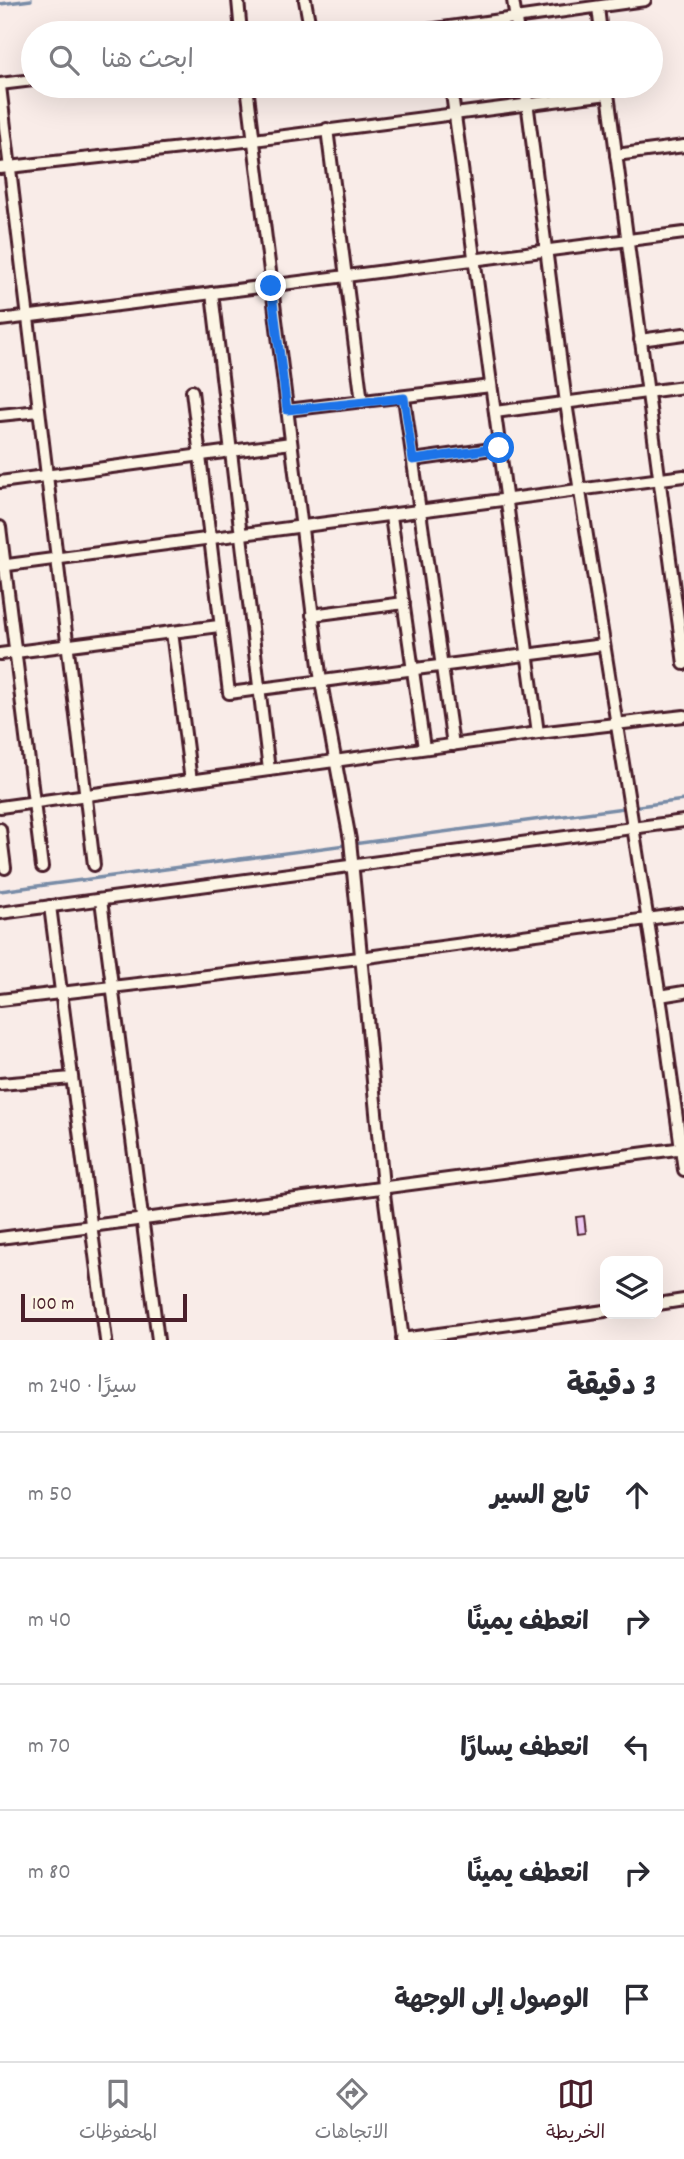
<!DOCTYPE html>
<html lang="ar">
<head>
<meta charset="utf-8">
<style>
	body { margin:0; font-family:Dekko,"Playpen Sans Arabic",sans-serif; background:#f2f2f3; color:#2b2b33; direction:rtl }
	.controls { position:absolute; right:21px; bottom:21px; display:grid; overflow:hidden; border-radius:14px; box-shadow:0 7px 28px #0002 }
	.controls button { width:63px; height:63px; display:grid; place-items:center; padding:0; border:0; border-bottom:2px solid #e1e1e2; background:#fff; color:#2b2b33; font:35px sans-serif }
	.scale { position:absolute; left:21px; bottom:18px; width:166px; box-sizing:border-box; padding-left:7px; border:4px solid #4a1f2b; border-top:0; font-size:19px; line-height:24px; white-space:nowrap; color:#4a1f2b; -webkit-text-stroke:5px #fcf5e5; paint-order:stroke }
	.stop { position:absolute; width:21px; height:21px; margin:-16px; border:5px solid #1a73e8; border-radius:50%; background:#fff }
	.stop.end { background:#1a73e8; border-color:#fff; box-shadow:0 2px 7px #0008 }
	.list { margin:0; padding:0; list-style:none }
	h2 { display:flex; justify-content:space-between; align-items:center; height:91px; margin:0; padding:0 28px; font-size:30px }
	h2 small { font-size:23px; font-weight:400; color:#7c7c81 }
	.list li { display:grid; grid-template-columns:46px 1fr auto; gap:21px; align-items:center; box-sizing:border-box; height:126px; padding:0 28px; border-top:2px solid #e1e1e2 }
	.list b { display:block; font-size:26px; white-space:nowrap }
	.list em { font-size:23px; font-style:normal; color:#7c7c81 }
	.icon { flex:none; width:38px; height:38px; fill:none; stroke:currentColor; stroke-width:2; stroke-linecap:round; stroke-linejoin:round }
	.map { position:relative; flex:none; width:684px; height:1340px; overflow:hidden; direction:ltr }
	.search { position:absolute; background:#fff; box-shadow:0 7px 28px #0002; left:21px; right:21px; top:21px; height:77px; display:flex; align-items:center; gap:18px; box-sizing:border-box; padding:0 24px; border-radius:38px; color:#7c7c81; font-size:26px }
	.sheet { height:721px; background:#fff }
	nav { display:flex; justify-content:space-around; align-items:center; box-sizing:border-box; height:98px; border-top:2px solid #e1e1e2; background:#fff; font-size:19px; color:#7c7c81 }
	nav a { display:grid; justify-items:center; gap:4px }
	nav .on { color:#4a1f2b }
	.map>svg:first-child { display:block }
</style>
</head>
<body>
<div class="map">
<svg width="684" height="1340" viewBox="0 0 684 1340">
	<rect width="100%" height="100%" fill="#f9ece8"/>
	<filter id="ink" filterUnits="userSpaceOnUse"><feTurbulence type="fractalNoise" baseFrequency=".0143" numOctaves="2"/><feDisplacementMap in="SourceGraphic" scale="14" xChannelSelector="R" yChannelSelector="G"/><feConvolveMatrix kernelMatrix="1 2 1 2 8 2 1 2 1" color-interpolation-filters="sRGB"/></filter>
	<g filter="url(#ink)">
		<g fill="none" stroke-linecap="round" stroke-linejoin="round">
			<!-- stream -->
			<g stroke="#798ca7" stroke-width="3.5">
				<path d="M0,4L31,0"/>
				<path d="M0,891L684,800"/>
			</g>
		</g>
		<!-- building -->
		<path fill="#eec9f3" stroke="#4a1f2b" stroke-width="2" d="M584,1216L586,1233L578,1234L576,1217Z"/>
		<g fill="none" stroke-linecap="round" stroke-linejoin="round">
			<defs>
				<g id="street">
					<path d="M238,0L241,33"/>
					<path d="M305,0L311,33"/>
					<path d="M513,0L518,33"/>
					<path d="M598,7L601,33"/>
					<path d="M406,33L645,0"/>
					<path d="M0,84L33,80"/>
					<path d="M0,86L94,865"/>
					<path d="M247,86L321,682L350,840L383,1186L403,1340"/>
					<path d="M451,86L538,733"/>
					<path d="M525,86L566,403L662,1010L684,1170"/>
					<path d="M607,86L684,664"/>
					<path d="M327,129L362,402"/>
					<path d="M616,155L684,146"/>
					<path d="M0,168L254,140L608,94"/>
					<path d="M212,293L269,770"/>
					<path d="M0,320L684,233"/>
					<path d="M640,340L684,334"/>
					<path d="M192,391L229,693L603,645"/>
					<path d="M404,398L453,745"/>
					<path d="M287,410L491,386"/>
					<path d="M495,412L684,387"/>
					<path d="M0,415L39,411"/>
					<path d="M413,460L499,448"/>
					<path d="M0,482L291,443"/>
					<path d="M391,516L424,748"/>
					<path d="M0,527L42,867"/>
					<path d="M0,566L684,476"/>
					<path d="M312,615L404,603"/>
					<path d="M172,632L191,781"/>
					<path d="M0,654L219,626"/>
					<path d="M0,807L538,733L684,716"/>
					<path d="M0,829L5,868"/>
					<path d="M101,900L158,1340"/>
					<path d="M50,906L106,1340"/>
					<path d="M0,913L684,821"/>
					<path d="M660,996L684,992"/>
					<path d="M0,1000L360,958L684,914"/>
					<path d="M0,1084L72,1078"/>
					<path d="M0,1238L684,1148"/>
					<path d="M658,1304L684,1300"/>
					<path d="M402,1339L605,1311"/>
				</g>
			</defs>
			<!-- street casing -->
			<use href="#street" stroke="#4a1f2b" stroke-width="16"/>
			<!-- street -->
			<use href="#street" stroke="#fcf5e5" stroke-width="10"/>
		</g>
	</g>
	<g fill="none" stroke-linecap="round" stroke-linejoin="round" filter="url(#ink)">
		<!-- route -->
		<path stroke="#1a73e8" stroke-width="9" d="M271,286L287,410L404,398L413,460L499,448"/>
	</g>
</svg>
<div class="controls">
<button><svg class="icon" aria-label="layers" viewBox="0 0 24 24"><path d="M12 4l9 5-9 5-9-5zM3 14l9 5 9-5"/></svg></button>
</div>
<div class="scale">100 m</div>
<div class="stop" style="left:499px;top:448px"></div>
<div class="stop end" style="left:271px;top:286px"></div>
<div class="search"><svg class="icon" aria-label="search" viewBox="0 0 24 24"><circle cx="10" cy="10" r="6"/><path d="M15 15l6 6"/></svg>ابحث هنا</div>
</div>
<section class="sheet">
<h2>3 دقيقة<small>سيرًا · 240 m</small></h2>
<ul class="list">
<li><svg class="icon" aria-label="ahead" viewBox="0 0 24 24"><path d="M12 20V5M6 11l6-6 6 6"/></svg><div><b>تابع السير</b></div><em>50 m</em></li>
<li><svg class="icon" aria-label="right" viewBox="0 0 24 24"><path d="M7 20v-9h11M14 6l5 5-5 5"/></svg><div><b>انعطف يمينًا</b></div><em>40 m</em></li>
<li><svg class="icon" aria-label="left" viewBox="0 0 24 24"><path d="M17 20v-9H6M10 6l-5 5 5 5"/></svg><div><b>انعطف يسارًا</b></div><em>70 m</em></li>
<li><svg class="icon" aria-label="right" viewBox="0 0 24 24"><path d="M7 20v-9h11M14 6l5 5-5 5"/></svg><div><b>انعطف يمينًا</b></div><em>80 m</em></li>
<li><svg class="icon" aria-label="arrive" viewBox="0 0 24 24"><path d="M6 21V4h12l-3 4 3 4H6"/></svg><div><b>الوصول إلى الوجهة</b></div></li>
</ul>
</section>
<nav>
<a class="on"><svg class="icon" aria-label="map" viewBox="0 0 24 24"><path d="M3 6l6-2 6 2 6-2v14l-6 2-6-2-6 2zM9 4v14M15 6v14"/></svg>الخريطة</a>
<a><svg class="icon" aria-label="directions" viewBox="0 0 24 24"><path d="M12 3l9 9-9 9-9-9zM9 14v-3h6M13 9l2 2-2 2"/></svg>الاتجاهات</a>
<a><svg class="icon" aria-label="saved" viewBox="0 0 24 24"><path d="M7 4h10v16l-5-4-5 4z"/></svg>المحفوظات</a>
</nav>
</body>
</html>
